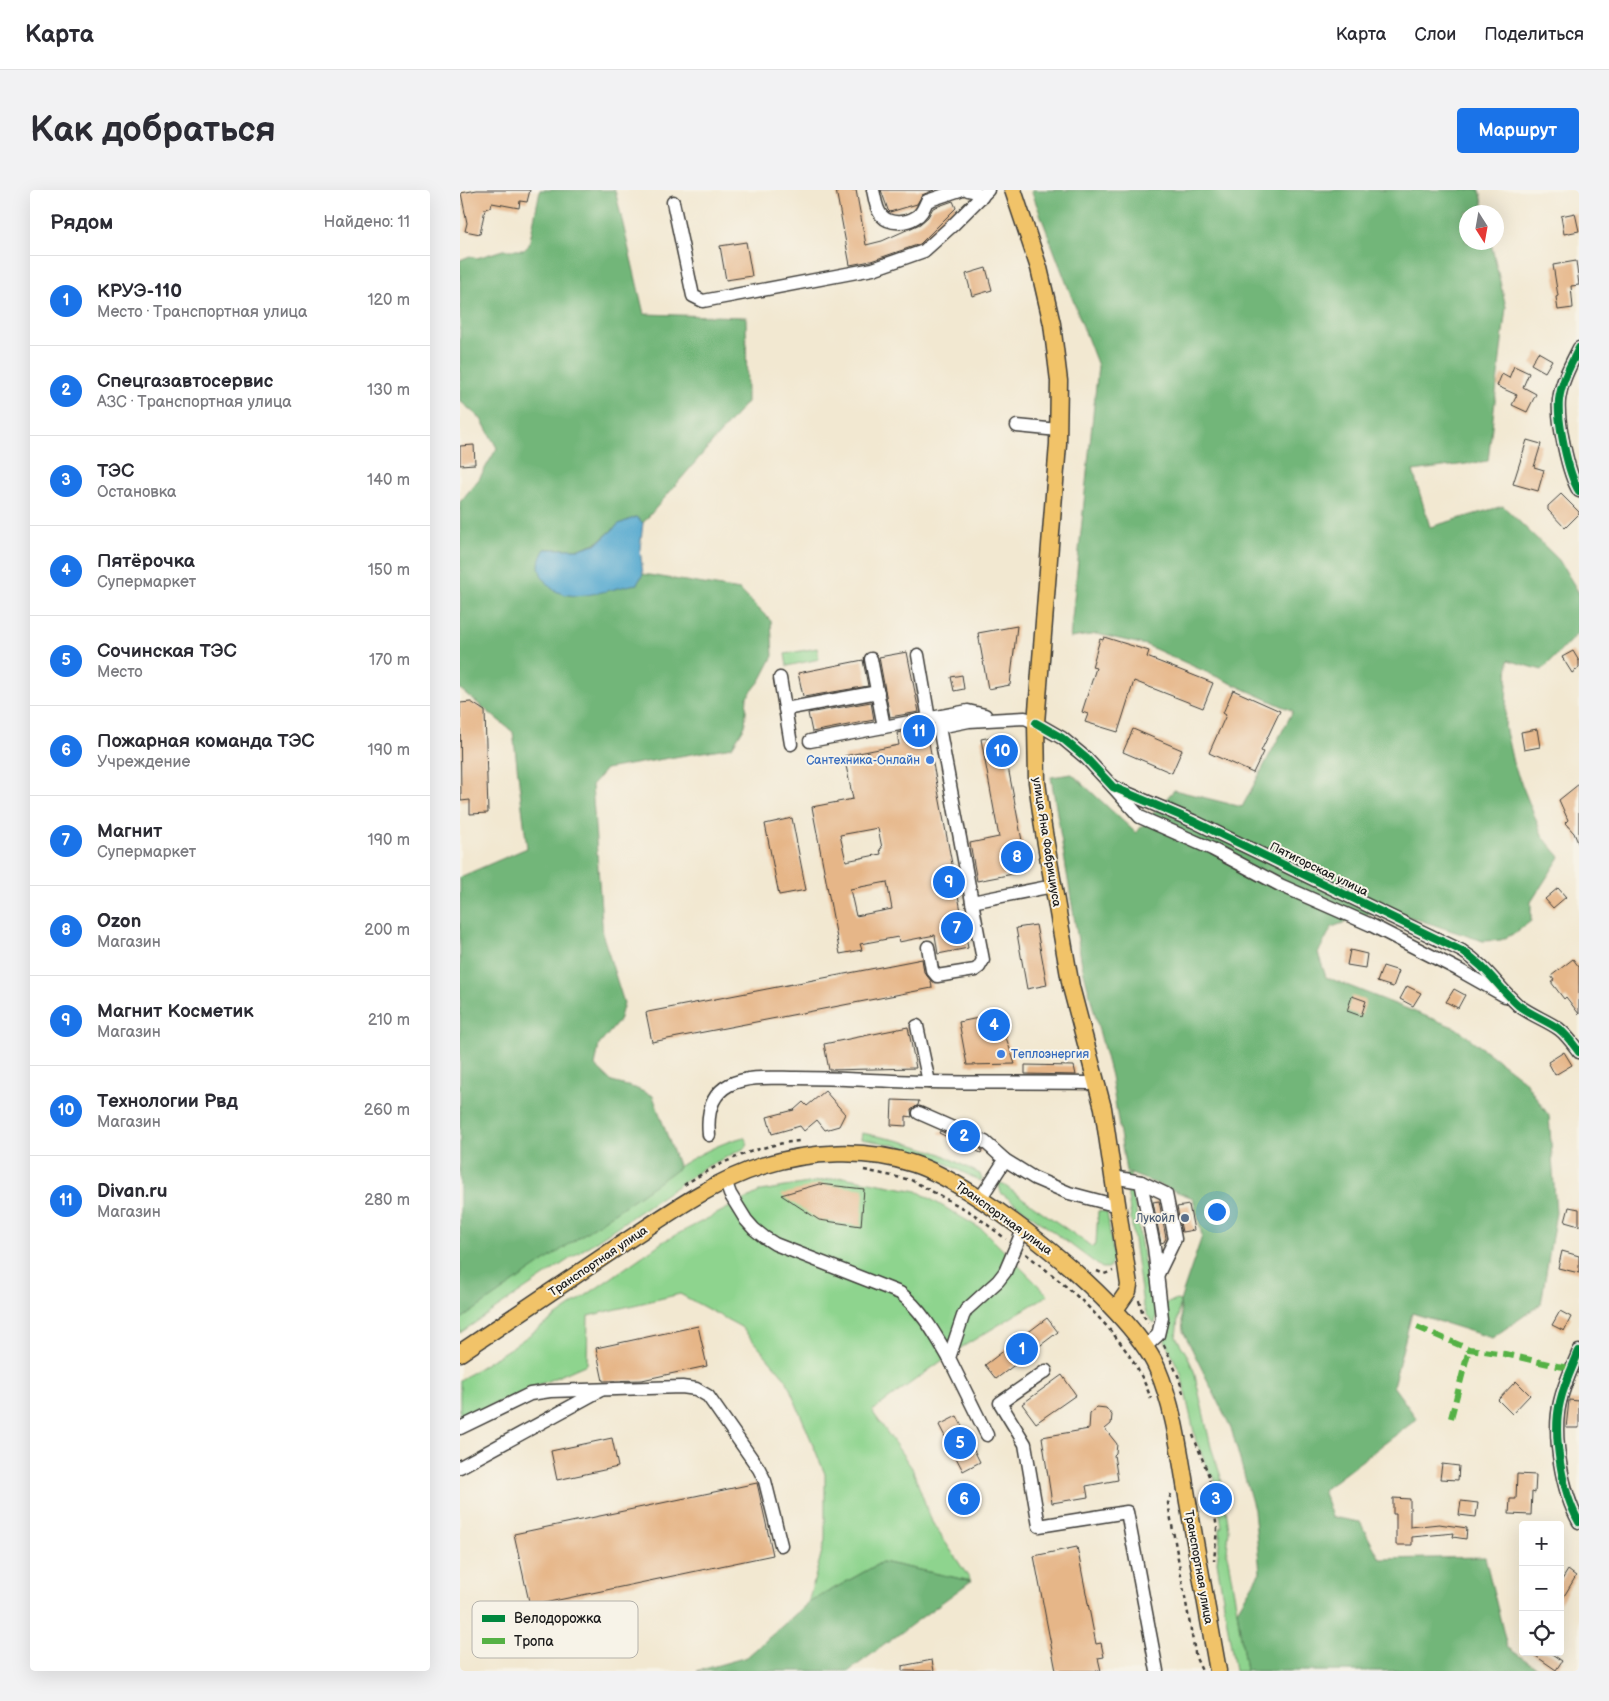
<!DOCTYPE html>
<html lang="ru">
<head>
<meta charset="utf-8">
<style>
	body { margin:0; font-family:"Balsamiq Sans",sans-serif; background:#f2f2f3; color:#2b2b33 }
	.controls { position:absolute; right:15px; bottom:15px; display:grid; overflow:hidden; border-radius:5px; box-shadow:0 5px 20px #0002 }
	.controls button { width:45px; height:45px; display:grid; place-items:center; padding:0; border:0; border-bottom:1px solid #e1e1e2; background:#fff; color:#2b2b33; font:25px sans-serif }
	.compass { position:absolute; left:999px; top:15px; width:45px; height:45px; border-radius:50%; background:#fff; box-shadow:0 5px 20px #0002; rotate:169deg }
	.you { position:absolute; left:756px; top:1021px; width:18px; height:18px; margin:-12px; border:4px solid #fff; border-radius:50%; background:#1a73e8; box-shadow:0 0 0 8px #1a73e833 }
	.badge { display:grid; place-items:center; width:32px; height:32px; border-radius:50%; background:#1a73e8; color:#fff; font-size:16px; font-weight:700 }
	.pin { position:absolute; translate:-50% -50%; border:2px solid #fff; box-shadow:0 1px 5px #0006 }
	.list { margin:0; padding:0; list-style:none }
	h2 { display:flex; justify-content:space-between; align-items:center; height:65px; margin:0; padding:0 20px; font-size:21px }
	h2 small { font-size:16px; font-weight:400; color:#7c7c81 }
	.list li { display:grid; grid-template-columns:32px 1fr auto; gap:15px; align-items:center; box-sizing:border-box; height:90px; padding:0 20px; border-top:1px solid #e1e1e2 }
	.list b { display:block; font-size:19px; white-space:nowrap }
	.list p { margin:0; font-size:16px; white-space:nowrap; color:#7c7c81 }
	.list em { font-size:16px; font-style:normal; color:#7c7c81 }
	.icon { flex:none; width:28px; height:28px; fill:none; stroke:currentColor; stroke-width:2; stroke-linecap:round; stroke-linejoin:round }
	.map { position:relative; flex:none; width:1119px; height:1481px; overflow:hidden; border-radius:5px }
	header { display:flex; align-items:center; gap:30px; box-sizing:border-box; height:70px; padding:0 25px; background:#fff; border-bottom:1px solid #e1e1e2 }
	header strong { font-size:24px }
	nav { display:flex; gap:28px; margin-inline-start:auto; font-size:18px }
	.intro { display:flex; align-items:center; justify-content:space-between; box-sizing:border-box; height:120px; padding:0 30px }
	h1 { margin:0; font-size:35px }
	.button { padding:12px 22px; border-radius:5px; background:#1a73e8; color:#fff; font-size:18px; font-weight:700 }
	main { display:flex; gap:30px; padding:0 30px }
	aside { flex:1; background:#fff; border-radius:5px; box-shadow:0 5px 20px #0002 }
	.map>svg:first-child { display:block }
</style>
</head>
<body>
<header>
<strong>Карта</strong>
<nav><a>Карта</a><a>Слои</a><a>Поделиться</a></nav>
</header>
<div class="intro"><h1>Как добраться</h1><a class="button">Маршрут</a></div>
<main>
<aside>
<h2>Рядом<small>Найдено: 11</small></h2>
<ul class="list">
<li><span class="badge">1</span><div><b>КРУЭ-110</b><p>Место · Транспортная улица</p></div><em>120 m</em></li>
<li><span class="badge">2</span><div><b>Спецгазавтосервис</b><p>АЗС · Транспортная улица</p></div><em>130 m</em></li>
<li><span class="badge">3</span><div><b>ТЭС</b><p>Остановка</p></div><em>140 m</em></li>
<li><span class="badge">4</span><div><b>Пятёрочка</b><p>Супермаркет</p></div><em>150 m</em></li>
<li><span class="badge">5</span><div><b>Сочинская ТЭС</b><p>Место</p></div><em>170 m</em></li>
<li><span class="badge">6</span><div><b>Пожарная команда ТЭС</b><p>Учреждение</p></div><em>190 m</em></li>
<li><span class="badge">7</span><div><b>Магнит</b><p>Супермаркет</p></div><em>190 m</em></li>
<li><span class="badge">8</span><div><b>Ozon</b><p>Магазин</p></div><em>200 m</em></li>
<li><span class="badge">9</span><div><b>Магнит Косметик</b><p>Магазин</p></div><em>210 m</em></li>
<li><span class="badge">10</span><div><b>Технологии Рвд</b><p>Магазин</p></div><em>260 m</em></li>
<li><span class="badge">11</span><div><b>Divan.ru</b><p>Магазин</p></div><em>280 m</em></li>
</ul>
</aside>
<div class="map">
<svg width="1119" height="1481" viewBox="0 0 1119 1481">
	<rect width="100%" height="100%" fill="#f7f3e8"/>
	<filter id="ink" filterUnits="userSpaceOnUse"><feTurbulence type="fractalNoise" baseFrequency=".02" numOctaves="2"/><feDisplacementMap in="SourceGraphic" scale="10" xChannelSelector="R" yChannelSelector="G"/><feConvolveMatrix kernelMatrix="1 2 1 2 8 2 1 2 1" color-interpolation-filters="sRGB"/></filter>
	<filter id="wash" filterUnits="userSpaceOnUse"><feTurbulence type="fractalNoise" baseFrequency=".0096" numOctaves="4" result="noise"/><feDisplacementMap in="SourceGraphic" scale="20" xChannelSelector="R" yChannelSelector="G"/><feGaussianBlur stdDeviation="1.12" result="paint"/><feColorMatrix in="noise" values="0 0 0 0 0 0 0 0 0 0 0 0 0 0 0 0 0 1.4 0 .05"/><feComposite in="paint" operator="in"/></filter>
	<g filter="url(#wash)">
		<rect width="100%" height="100%" fill="#f2e8d1"/>
		<!-- green -->
		<g fill="#8ed48e" stroke="#557855">
			<path d="M357,458L359,469L327,476L325,464Z"/>
			<path d="M402,943L441,951L479,963L520,984L522,990L520,991L477,969L439,956L401,949Z"/>
			<path d="M284,947L288,954L285,958L244,978L0,1143V1129C49,1095 98,1061 147,1027C188,998 235,959 284,947Z"/>
			<path d="M670,984L684,1072L693,1099L698,1118L695,1134L687,1125L683,1115L665,985Z"/>
			<path d="M383,987L457,1001L523,1040L588,1105L494,1162L412,1221L452,1278L472,1332L511,1391L422,1372L348,1413L365,1350V1284L326,1189L281,1137L220,1104L128,1126L127,1174L0,1229V1190L55,1155L204,1051L301,1001Z"/>
			<path d="M538,991L631,1056L634,1057L636,1053L638,1021L647,1022L654,1069L649,1078H642L541,1003Z"/>
			<path d="M717,1110L720,1111L716,1147L727,1165L734,1181L751,1257L761,1287L769,1339L767,1363L777,1420L786,1481H775L757,1372L760,1346V1338L762,1337L754,1286L751,1287L736,1251L721,1184L705,1151L704,1114Z"/>
		</g>
		<!-- forest -->
		<g fill="#72b679" stroke="#47694a">
			<path d="M80,0H155L184,124L286,127L287,212L183,333L176,327L159,334L138,352L119,359H85L160,396L177,394L183,384L280,400L311,431L313,466L300,491L287,507L285,536L272,557L146,579L132,595L143,746L164,813L159,831L139,855L135,876L152,892L175,898L193,906L219,978L0,1130V687L67,658L53,542L0,499V312L19,289L37,258L21,229L0,211V70L10,66L17,68L43,60H64L69,55Z"/>
			<path d="M571,0H1020L1025,22H1006V52L1031,53L1046,117L1028,271L953,281L970,337L1043,316L1099,370L1119,403V442L1082,480L1048,470L1045,537L1053,573L1083,647L1100,667L1071,712V731L1055,743L1041,750L1023,751L950,727L911,723L872,737L858,763L866,787L996,838L1064,890L1089,926L1096,1022L1081,1114L1032,1148L952,1123L933,1196L957,1229L863,1300L872,1327L900,1332L920,1369L1025,1367L1047,1457L1081,1481H786L777,1420L800,1382L794,1320L771,1238L723,1141L720,1111L742,1046L733,1008L666,982L651,886L622,775L591,587L612,584L676,643L714,600L782,617L833,521L686,455L637,444L610,448L638,176Z"/>
			<path d="M422,1372L511,1391L389,1481H237L287,1467L348,1413Z"/>
		</g>
		<!-- water -->
		<path fill="#53a8cf" stroke="#386276" d="M176,327L183,333L180,359L183,384L177,394C149,398 101,421 83,388C77,377 78,370 85,359H119L138,353L159,334Z"/>
		<g id="blocks">
			<!-- building -->
			<g fill="#e6b688" fill-rule="evenodd">
				<path d="M17,0H70L67,12L60,11L59,18L32,13L31,17L25,19L20,44L5,41L7,33L1,3Z"/>
				<path d="M376,0H396L406,55L422,51L460,34L468,27L473,18L493,11L496,18L460,54L411,71L390,75Z"/>
				<path d="M421,0H474L462,5L457,14L430,22L428,20Z"/>
				<path d="M1115,23L1119,41L1104,44L1101,26Z"/>
				<path d="M286,52L292,86L266,90L260,56Z"/>
				<path d="M1116,71L1119,95L1111,96L1113,118L1098,120L1096,107L1098,106L1093,75Z"/>
				<path d="M526,78L532,100L512,106L506,84Z"/>
				<path d="M1078,162L1092,170L1085,182L1071,174Z"/>
				<path d="M1054,176L1069,183L1063,197L1076,204L1067,222L1052,215L1057,205L1037,196L1042,184L1049,188Z"/>
				<path d="M1067,250L1081,254L1074,277L1084,280L1078,301L1053,294Z"/>
				<path d="M14,255L15,274L0,275V256Z"/>
				<path d="M1101,304L1119,322V324L1105,338L1088,320V316Z"/>
				<path d="M557,436L550,495L528,499L518,443Z"/>
				<path d="M644,447L689,461L687,467L753,493L743,518L674,491L658,542L625,532L628,524L622,522L636,478L632,477L640,449L643,450Z"/>
				<path d="M1113,461L1119,471V478L1112,483L1102,467Z"/>
				<path d="M447,462L459,522L430,527L419,467Z"/>
				<path d="M403,470L408,496L344,507L343,506L338,483Z"/>
				<path d="M502,485L504,499L494,501L491,487Z"/>
				<path d="M773,500L820,521L801,561L803,562L793,583L749,563L766,525L763,523Z"/>
				<path d="M11,512L25,521L28,623L10,624V610L1,611L0,513Z"/>
				<path d="M411,512L414,530L352,542L348,523Z"/>
				<path d="M466,537L508,758L478,764L475,745L439,752L438,747L400,754L402,760L380,764L352,617L393,609L384,566L439,555L437,543ZM418,638L422,658L420,659L421,664L386,671L380,645ZM427,692L432,719L396,726L390,699Z"/>
				<path d="M673,539L722,560L712,583L663,562Z"/>
				<path d="M1077,539L1080,557L1064,560L1061,542Z"/>
				<path d="M542,545L566,672L562,673L563,682L517,691L510,653L539,647L521,549Z"/>
				<path d="M1119,594V655L1114,643L1105,633L1108,630L1099,610Z"/>
				<path d="M332,628L346,700L319,705L305,634Z"/>
				<path d="M1098,698L1106,707L1093,718L1085,709Z"/>
				<path d="M576,735L587,795L567,799L556,738Z"/>
				<path d="M890,760L907,764L905,778L887,775Z"/>
				<path d="M462,769L464,782L471,791L472,798L192,852L186,823L188,822Z"/>
				<path d="M1113,769L1119,777V824L1106,807L1104,809L1091,792L1094,790L1091,786Z"/>
				<path d="M923,776L939,781L933,797L917,792Z"/>
				<path d="M947,796L961,803L953,816L940,809Z"/>
				<path d="M994,799L1005,805L998,818L986,812Z"/>
				<path d="M892,806L906,811L901,826L887,821Z"/>
				<path d="M538,824L555,874L507,875L499,832Z"/>
				<path d="M448,837L456,878L369,880L364,854Z"/>
				<path d="M1104,862L1112,875L1095,885L1088,872Z"/>
				<path d="M565,875L614,876L616,885L565,884Z"/>
				<path d="M365,901L385,924L379,936L365,940L357,930L344,941L340,936L312,944L307,927L334,920L343,912L347,916Z"/>
				<path d="M432,910L459,911L458,915L451,920L452,927L446,926V936L431,935Z"/>
				<path d="M480,941L521,959L522,961L521,963L479,943Z"/>
				<path d="M359,994L404,999L401,1036L359,1030L321,1005Z"/>
				<path d="M699,1011L706,1048L704,1052L701,1053L693,1012Z"/>
				<path d="M729,1015L734,1040L722,1042L717,1017Z"/>
				<path d="M1109,1017L1119,1019V1036L1105,1032Z"/>
				<path d="M1102,1061L1119,1066V1083L1098,1078Z"/>
				<path d="M1100,1121L1111,1127L1104,1141L1092,1135Z"/>
				<path d="M587,1128L598,1142L536,1189L525,1175Z"/>
				<path d="M238,1136L247,1176L182,1190L143,1191L136,1158Z"/>
				<path d="M602,1185L616,1205L576,1233L562,1214Z"/>
				<path d="M1056,1191L1070,1205L1052,1224L1038,1210Z"/>
				<path d="M1109,1210L1119,1211V1238H1106Z"/>
				<path d="M637,1217L646,1218L652,1225L651,1234L645,1239L657,1254L656,1263L654,1265L658,1290L626,1296L628,1307L592,1313L582,1247L629,1239L630,1223Z"/>
				<path d="M497,1226L520,1272L503,1281L479,1235Z"/>
				<path d="M152,1248L158,1277L97,1290L91,1261Z"/>
				<path d="M982,1274L999,1276L998,1290L980,1289Z"/>
				<path d="M1057,1284L1076,1285L1075,1303L1072,1302L1071,1325L1049,1324L1050,1309H1056Z"/>
				<path d="M297,1293L313,1365L70,1416L54,1344Z"/>
				<path d="M933,1308L950,1309V1337L979,1334L1007,1338L1006,1349L993,1347L994,1343L952,1347V1355H936V1324H933Z"/>
				<path d="M1001,1311L1018,1313L1016,1327L999,1325Z"/>
				<path d="M617,1357L636,1454L641,1453L644,1467L638,1468L641,1481H596L574,1366Z"/>
				<path d="M1108,1380L1116,1386L1100,1413V1393Z"/>
				<path d="M1070,1462H1089L1102,1471L1096,1480Z"/>
				<path d="M472,1470L474,1481H442V1476Z"/>
			</g>
		</g>
	</g>
	<g filter="url(#ink)">
		<use href="#blocks" fill-opacity="0" stroke="#3c3b37" stroke-width="1"/>
		<g fill="none" stroke-linecap="round" stroke-linejoin="round">
			<defs>
				<g id="minor">
					<path d="M413,0C415,8 416,20 422,26C430,35 447,33 456,27C462,24 464,17 467,11L500,0"/>
					<path d="M508,0L513,1L522,7"/>
					<path d="M213,12L233,106L243,111L413,79L464,61L494,34L528,0"/>
					<path d="M1119,158C1111,174 1101,192 1099,210C1097,230 1108,284 1119,301"/>
					<path d="M557,236L598,240"/>
					<path d="M458,465L469,529"/>
					<path d="M411,469L424,537"/>
					<path d="M320,488L331,554"/>
					<path d="M325,519L418,502"/>
					<path d="M350,551L508,521L525,525"/>
					<path d="M654,598L680,627L752,659L820,695L911,735L997,779L1045,806"/>
					<path d="M512,712L593,696"/>
					<path d="M468,757L472,780L477,786L515,780L519,777L523,770L479,537L509,531L565,528L576,533L602,548L626,568L653,597L733,631L1002,761C1026,776 1038,797 1058,815C1071,825 1086,830 1099,839C1107,845 1113,854 1119,862"/>
					<path d="M457,836L469,892"/>
					<path d="M459,923L525,952L545,970L574,988L609,1003L658,1016"/>
					<path d="M249,945C247,925 250,905 269,895C288,885 315,888 336,888C381,888 425,891 470,892C526,893 582,892 638,893"/>
					<path d="M653,987L681,992L694,1057L702,1128L698,1145L685,1157"/>
					<path d="M265,990L270,1004L286,1030L294,1039L304,1047L315,1054L440,1103C462,1120 475,1144 489,1168"/>
					<path d="M681,992L706,1004L715,1049L697,1086"/>
					<path d="M520,1009L545,970"/>
					<path d="M1119,1161C1112,1178 1104,1194 1100,1212C1092,1245 1102,1302 1119,1332"/>
					<path d="M586,1181L540,1213L565,1254L579,1336L667,1322L697,1481"/>
					<path d="M0,1238L70,1204L90,1201L222,1197L236,1199L248,1206L299,1279L305,1291L321,1355"/>
					<path d="M527,1245L489,1168L503,1126L506,1120L538,1091L545,1082L563,1040"/>
					<path d="M0,1277L141,1200"/>
				</g>
				<g id="major">
					<path d="M553,0L579,78L592,134L599,191L598,254L576,533L577,592L583,637L611,797L643,918L669,1095L668,1101L655,1120"/>
					<path d="M0,1163C54,1127 108,1090 162,1054C205,1026 253,991 302,976C350,961 406,958 454,974C520,996 669,1114 697,1178C715,1220 720,1267 728,1312C738,1368 748,1425 758,1481"/>
				</g>
			</defs>
			<!-- minor casing -->
			<use href="#minor" stroke="#3c3b37" stroke-width="15"/>
			<!-- major casing -->
			<use href="#major" stroke="#3c3b37" stroke-width="19"/>
			<!-- path -->
			<g stroke="#3c3b37" stroke-width="2.5" stroke-dasharray="4 4" stroke-linecap="butt">
				<path d="M404,980L451,990L512,1023L546,1049"/>
				<path d="M224,995C258,973 297,955 339,951"/>
				<path d="M566,1064C616,1103 670,1148 691,1209"/>
				<path d="M637,1081L644,1084L653,1081"/>
				<path d="M679,1110L683,1125L688,1132"/>
				<path d="M704,1155L719,1188L723,1203"/>
				<path d="M733,1245L749,1286L757,1339L754,1371"/>
				<path d="M711,1304L708,1313L736,1468L742,1481"/>
			</g>
			<!-- minor -->
			<use href="#minor" stroke="#fff" stroke-width="12"/>
			<!-- major -->
			<use href="#major" stroke="#f1c369" stroke-width="16"/>
			<!-- quiet -->
			<g stroke="#55b145" stroke-width="6" stroke-dasharray="12 6" stroke-linecap="butt">
				<path d="M957,1137L1009,1159L1045,1164L1097,1176L1111,1178"/>
				<path d="M991,1228L1009,1159"/>
			</g>
			<defs>
				<g id="cycleway">
					<path d="M1119,158C1111,174 1101,192 1099,210C1097,230 1108,284 1119,301"/>
					<path d="M576,533L602,548L626,568L653,597L733,631L1002,761C1026,776 1038,797 1058,815C1071,825 1086,830 1099,839C1107,845 1113,854 1119,862"/>
					<path d="M1119,1161C1112,1178 1104,1194 1100,1212C1092,1245 1102,1302 1119,1332"/>
				</g>
			</defs>
			<!-- cycleway casing -->
			<use href="#cycleway" stroke="#f7f3e8" stroke-width="11"/>
			<!-- cycleway -->
			<use href="#cycleway" stroke="#00873e" stroke-width="8"/>
		</g>
	</g>
	<!-- markers -->
	<g fill="#3f7fe0" stroke="#f7f3e8" stroke-width="2">
		<circle cx="470" cy="570" r="5"/>
		<circle cx="541" cy="864" r="5"/>
	</g>
	<circle fill="#5c6f8a" stroke="#f7f3e8" stroke-width="2" cx="725" cy="1028" r="5"/>
	<g text-anchor="middle" stroke-width="4" stroke-linejoin="round" paint-order="stroke">
		<!-- shop labels -->
		<g font-size="12" fill="#366cbe" stroke="#f7f3e8" text-anchor="end">
			<text x="460" y="574">Сантехника-Онлайн</text>
			<text x="551" y="868" text-anchor="start">Теплоэнергия</text>
		</g>
		<!-- street labels -->
		<g font-size="12" fill="#1c1c1c" stroke="#f7f3e8">
			<text transform="translate(587 652) rotate(81)" y="4">улица Яна Фабрициуса</text>
			<text transform="translate(859 679) rotate(26)" y="4">Пятигорская улица</text>
			<text transform="translate(544 1028) rotate(36)" y="4">Транспортная улица</text>
			<text transform="translate(138 1071) rotate(-34)" y="4">Транспортная улица</text>
			<text transform="translate(739 1377) rotate(80)" y="4">Транспортная улица</text>
		</g>
		<!-- service labels -->
		<g font-size="12" fill="#4e5e75" stroke="#f7f3e8" text-anchor="end">
			<text x="715" y="1032">Лукойл</text>
		</g>
	</g>
	<!-- legend -->
	<rect x="12" y="1411" width="166" height="57" rx="8" fill="#f7f3e8" stroke="#b5b2ab" stroke-width="1"/>
	<rect x="22" y="1425" width="23" height="7" fill="#00873e"/>
	<rect x="22" y="1448" width="23" height="6" fill="#55b145"/>
	<g font-size="14" fill="#1c1c1c">
		<text x="54" y="1433">Велодорожка</text>
		<text x="54" y="1456">Тропа</text>
	</g>
</svg>
<div class="controls">
<button>+</button>
<button>−</button>
<button><svg class="icon" aria-label="locate" viewBox="0 0 24 24"><circle cx="12" cy="12" r="6"/><path d="M12 2v4M12 18v4M2 12h4M18 12h4"/></svg></button>
</div>
<svg class="compass" viewBox="-18 -18 36 36"><path d="M0-13l5 13h-10z" fill="#e53935"/><path d="M0 13l5-13h-10z" fill="#7c7c81"/></svg>
<div class="you"></div>
<div class="pin badge" style="left:562px;top:1159px">1</div>
<div class="pin badge" style="left:504px;top:946px">2</div>
<div class="pin badge" style="left:756px;top:1309px">3</div>
<div class="pin badge" style="left:534px;top:835px">4</div>
<div class="pin badge" style="left:500px;top:1253px">5</div>
<div class="pin badge" style="left:504px;top:1309px">6</div>
<div class="pin badge" style="left:497px;top:738px">7</div>
<div class="pin badge" style="left:557px;top:667px">8</div>
<div class="pin badge" style="left:489px;top:692px">9</div>
<div class="pin badge" style="left:542px;top:561px">10</div>
<div class="pin badge" style="left:459px;top:541px">11</div>
</div>
</main>
</body>
</html>
